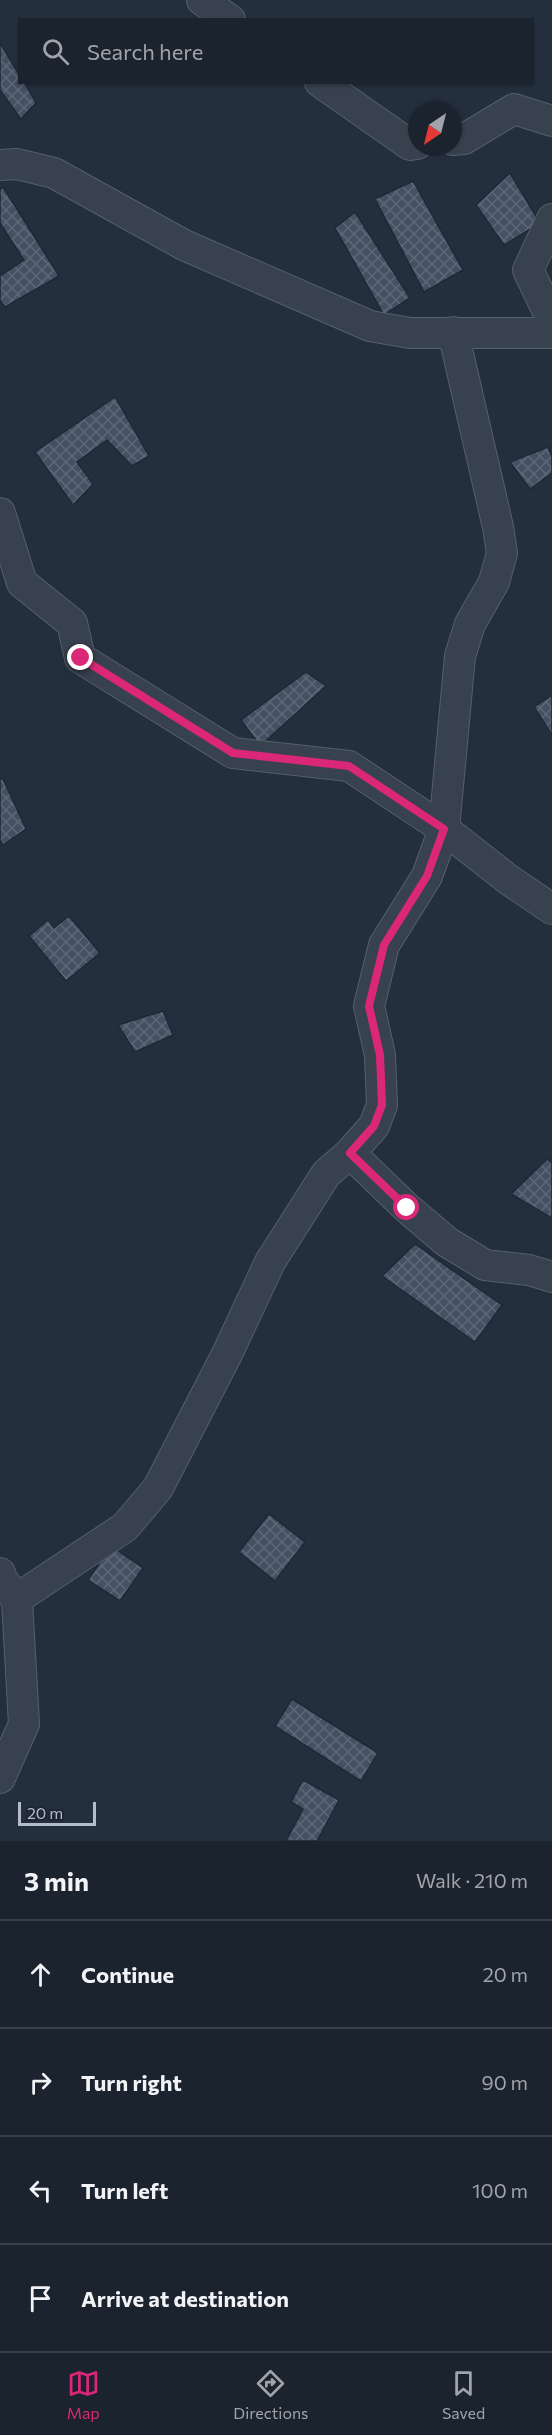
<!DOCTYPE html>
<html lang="en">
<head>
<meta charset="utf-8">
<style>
	body { margin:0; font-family:Commissioner,sans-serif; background:#242b36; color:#f1f3f6 }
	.compass { position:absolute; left:408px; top:102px; width:54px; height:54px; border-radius:50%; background:#1b232e; box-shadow:0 2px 4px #0004; rotate:215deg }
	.scale { position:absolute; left:18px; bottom:15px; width:78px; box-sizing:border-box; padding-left:6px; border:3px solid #b4bcc9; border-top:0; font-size:16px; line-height:21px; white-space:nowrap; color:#b4bcc9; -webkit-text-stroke:4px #1d2633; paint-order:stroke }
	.stop { position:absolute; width:18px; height:18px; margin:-14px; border:4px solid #db2777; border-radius:50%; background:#fff }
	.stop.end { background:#db2777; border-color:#fff; box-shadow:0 2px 6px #0008 }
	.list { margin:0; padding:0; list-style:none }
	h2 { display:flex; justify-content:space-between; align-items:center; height:78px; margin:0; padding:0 24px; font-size:26px }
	h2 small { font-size:20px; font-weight:400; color:#a0a4aa }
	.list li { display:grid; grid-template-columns:39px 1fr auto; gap:18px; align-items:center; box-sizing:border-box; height:108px; padding:0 24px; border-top:2px solid #39404a }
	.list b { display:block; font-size:22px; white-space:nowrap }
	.list em { font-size:20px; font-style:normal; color:#a0a4aa }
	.icon { flex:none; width:33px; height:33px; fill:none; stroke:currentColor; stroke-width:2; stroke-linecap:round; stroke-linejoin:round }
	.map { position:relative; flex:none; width:552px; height:1841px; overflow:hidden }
	.search { position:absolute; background:#1b232e; box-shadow:0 2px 4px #0004; left:18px; right:18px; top:18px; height:66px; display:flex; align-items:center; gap:15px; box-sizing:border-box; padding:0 21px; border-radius:0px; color:#a0a4aa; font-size:22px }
	.sheet { height:510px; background:#1b232e }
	nav { display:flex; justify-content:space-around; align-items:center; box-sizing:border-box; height:84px; border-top:2px solid #39404a; background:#1b232e; font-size:16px; color:#a0a4aa }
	nav a { display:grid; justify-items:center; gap:3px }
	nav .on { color:#db2777 }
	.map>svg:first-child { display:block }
</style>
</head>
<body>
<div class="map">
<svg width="552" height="1841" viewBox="0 0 552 1841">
	<defs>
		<pattern id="building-cross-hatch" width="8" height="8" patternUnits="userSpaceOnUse" patternTransform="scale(1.5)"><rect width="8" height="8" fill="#455162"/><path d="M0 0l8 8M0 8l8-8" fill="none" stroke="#5d6877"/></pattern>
	</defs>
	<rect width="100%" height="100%" fill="#242f3e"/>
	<!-- building -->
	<g fill="url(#building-cross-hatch)" stroke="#1f2835" stroke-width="1.5">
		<path d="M0,43L20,76V82H24L36,103L21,119L0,90Z"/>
		<path d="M510,173L540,223L504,245L476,205Z"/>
		<path d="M413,181L463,270L424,292L375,199Z"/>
		<path d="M3,187L59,276L5,307L0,300V276L24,260L0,223V190Z"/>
		<path d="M355,212L410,298L384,315L335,228Z"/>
		<path d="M115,397L149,456L132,466L107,440L77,462L93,484L73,505L35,452Z"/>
		<path d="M548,447L552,457V473L530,489L510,462Z"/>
		<path d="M306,672L326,686L260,746L241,720Z"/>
		<path d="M552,695V735L534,707Z"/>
		<path d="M0,779H3L26,829L3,845L0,840Z"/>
		<path d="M69,916L100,953L66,981L29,936L48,920L54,928Z"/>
		<path d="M163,1011L173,1035L135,1052L118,1025Z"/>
		<path d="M547,1159L552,1163V1218L511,1194Z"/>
		<path d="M415,1244L502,1305L475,1342L382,1276Z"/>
		<path d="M269,1514L305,1542L275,1581L239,1552Z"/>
		<path d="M111,1546L143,1568L120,1601L88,1580Z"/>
		<path d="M292,1699L378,1753L361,1781L275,1726Z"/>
		<path d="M303,1780L339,1800L317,1841H286L303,1809L291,1802Z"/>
	</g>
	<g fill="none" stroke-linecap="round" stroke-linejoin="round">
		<defs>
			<g id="minor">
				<path d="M202,0L230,20"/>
				<path d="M320,82L410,145L417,144"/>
				<path d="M453,140L464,139L514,109L552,121"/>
				<path d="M0,165L17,164L54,173L184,245L370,326L410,333H552"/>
				<path d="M552,219L528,270L552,320"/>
				<path d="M0,513L22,583L72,623L80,658L233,753L349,766L444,829L509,880L552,909"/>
				<path d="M350,1153L407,1208L447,1242L485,1265L529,1270L552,1277"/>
				<path d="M0,1573L2,1579L17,1601L24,1724L0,1778"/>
				<path d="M17,1601L24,1594L125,1527L158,1488L228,1352L270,1262L326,1174L350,1153L374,1126L382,1105L380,1055L369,1006L384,945L427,876L444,829L460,656L470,624L494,582L502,553L498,527L453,332"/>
			</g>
		</defs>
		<!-- minor casing -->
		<use href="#minor" stroke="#565f6c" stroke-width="32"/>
		<!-- minor -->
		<use href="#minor" stroke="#38414e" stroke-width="30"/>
	</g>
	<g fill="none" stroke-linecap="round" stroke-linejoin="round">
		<!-- route -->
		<path stroke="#db2777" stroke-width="8" d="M81,658L233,753L349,766L444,829L427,876L384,945L369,1006L380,1055L382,1105L374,1126L350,1153L407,1208"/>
	</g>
</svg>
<svg class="compass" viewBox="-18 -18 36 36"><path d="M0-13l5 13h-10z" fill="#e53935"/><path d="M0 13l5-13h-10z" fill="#a0a4aa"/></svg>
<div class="scale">20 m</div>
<div class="stop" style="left:407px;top:1208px"></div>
<div class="stop end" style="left:81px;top:658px"></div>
<div class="search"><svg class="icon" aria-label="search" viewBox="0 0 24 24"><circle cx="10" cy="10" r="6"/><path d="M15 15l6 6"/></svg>Search here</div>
</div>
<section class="sheet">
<h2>3 min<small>Walk · 210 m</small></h2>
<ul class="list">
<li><svg class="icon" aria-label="ahead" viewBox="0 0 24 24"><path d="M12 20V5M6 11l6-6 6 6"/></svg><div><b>Continue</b></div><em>20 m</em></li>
<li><svg class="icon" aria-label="right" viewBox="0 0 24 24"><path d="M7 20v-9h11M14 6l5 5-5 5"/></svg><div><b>Turn right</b></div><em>90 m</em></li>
<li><svg class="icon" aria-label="left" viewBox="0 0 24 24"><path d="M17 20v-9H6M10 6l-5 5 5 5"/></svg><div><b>Turn left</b></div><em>100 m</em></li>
<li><svg class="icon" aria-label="arrive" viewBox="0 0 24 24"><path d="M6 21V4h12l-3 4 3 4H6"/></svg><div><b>Arrive at destination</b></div></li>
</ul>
</section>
<nav>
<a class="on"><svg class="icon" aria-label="map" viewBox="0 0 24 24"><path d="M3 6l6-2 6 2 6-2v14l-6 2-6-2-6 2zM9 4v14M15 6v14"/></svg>Map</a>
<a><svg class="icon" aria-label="directions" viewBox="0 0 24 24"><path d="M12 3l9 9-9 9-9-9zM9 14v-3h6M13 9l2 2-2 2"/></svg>Directions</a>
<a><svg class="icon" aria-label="saved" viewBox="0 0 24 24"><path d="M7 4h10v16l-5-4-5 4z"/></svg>Saved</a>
</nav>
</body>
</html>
